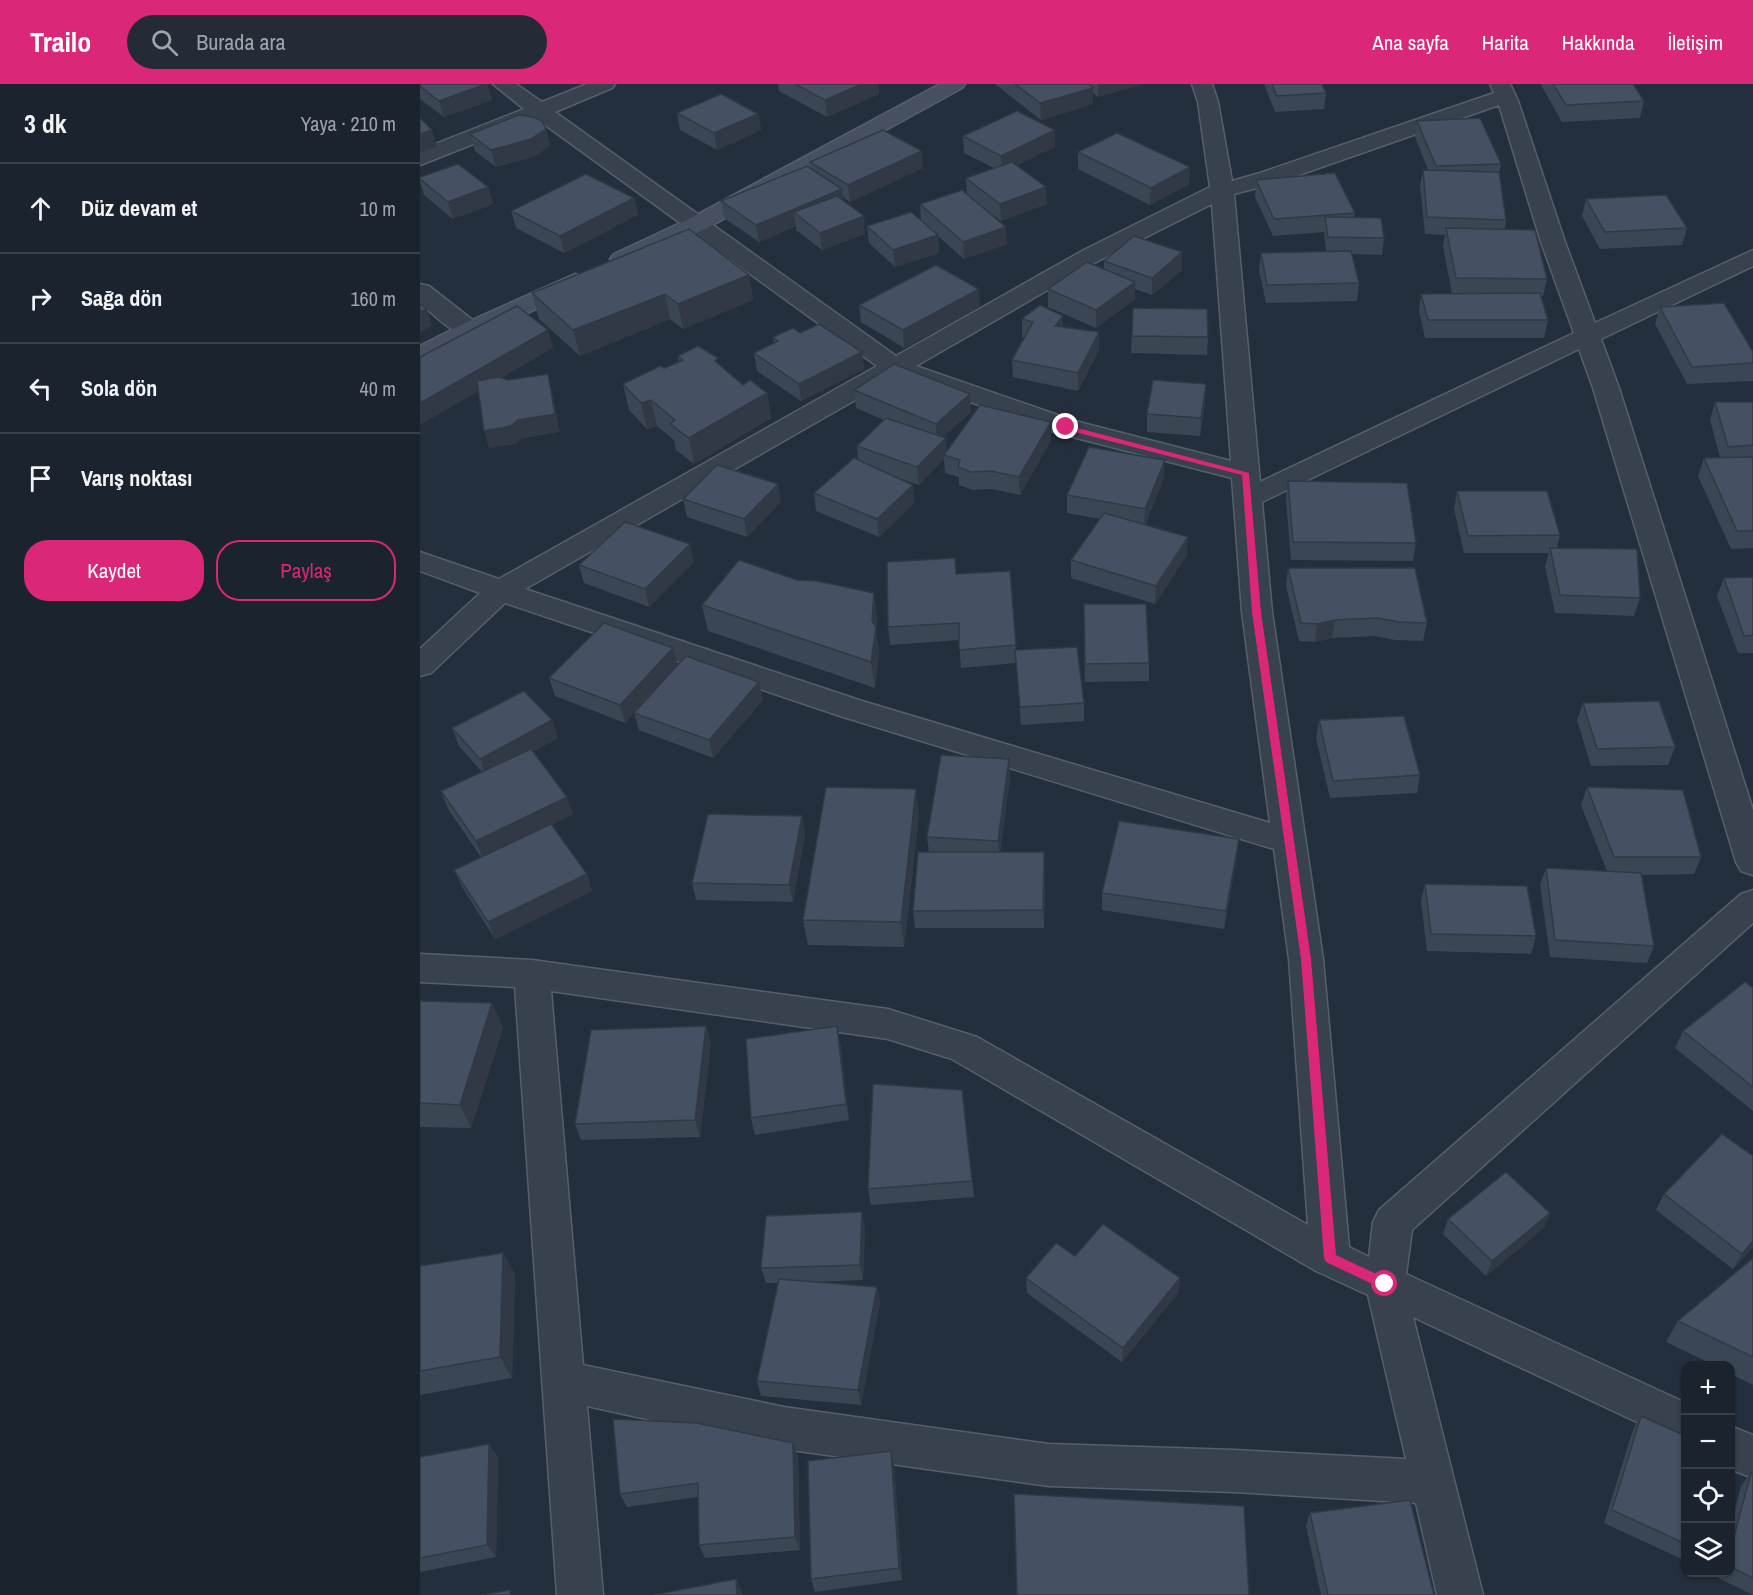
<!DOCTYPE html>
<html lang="tr">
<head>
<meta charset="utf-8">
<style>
	body { margin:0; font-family:"Archivo Narrow",sans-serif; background:#242b36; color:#f1f3f6 }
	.controls { position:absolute; right:18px; bottom:18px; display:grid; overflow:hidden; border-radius:12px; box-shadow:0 2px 4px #0004 }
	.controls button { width:54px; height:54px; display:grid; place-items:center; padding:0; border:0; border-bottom:2px solid #39404a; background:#1b232e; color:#f1f3f6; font:30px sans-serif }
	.stop { position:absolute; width:18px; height:18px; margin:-14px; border:4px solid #db2777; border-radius:50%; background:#fff }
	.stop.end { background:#db2777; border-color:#fff; box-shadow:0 2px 6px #0008 }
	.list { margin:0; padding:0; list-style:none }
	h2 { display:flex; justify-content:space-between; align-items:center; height:78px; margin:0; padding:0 24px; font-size:26px }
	h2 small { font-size:20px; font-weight:400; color:#a0a4aa }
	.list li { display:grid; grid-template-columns:39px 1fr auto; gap:18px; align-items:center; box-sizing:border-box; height:90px; padding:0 24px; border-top:2px solid #39404a }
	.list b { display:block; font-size:22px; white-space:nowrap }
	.list em { font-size:20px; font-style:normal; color:#a0a4aa }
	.actions { display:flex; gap:12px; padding:18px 24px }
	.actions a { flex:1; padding:14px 0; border:2px solid #db2777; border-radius:24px; text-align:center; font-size:21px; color:#db2777 }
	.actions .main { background:#db2777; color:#fff }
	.icon { flex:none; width:33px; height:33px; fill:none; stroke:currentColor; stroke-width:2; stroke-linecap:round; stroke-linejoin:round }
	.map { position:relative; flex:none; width:1333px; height:1511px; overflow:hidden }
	header { display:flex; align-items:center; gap:36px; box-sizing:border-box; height:84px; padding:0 30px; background:#db2777; color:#fff }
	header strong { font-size:28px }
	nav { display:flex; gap:33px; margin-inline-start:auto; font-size:21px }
	.search { width:420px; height:54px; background:#242b36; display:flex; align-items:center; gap:15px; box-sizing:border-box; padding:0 21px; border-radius:33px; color:#a0a4aa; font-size:22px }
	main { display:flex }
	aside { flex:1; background:#1b232e }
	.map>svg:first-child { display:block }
</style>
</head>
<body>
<header>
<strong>Trailo</strong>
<div class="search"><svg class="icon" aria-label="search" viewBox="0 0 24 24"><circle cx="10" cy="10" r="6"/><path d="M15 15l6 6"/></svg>Burada ara</div>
<nav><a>Ana sayfa</a><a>Harita</a><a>Hakkında</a><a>İletişim</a></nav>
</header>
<main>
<aside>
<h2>3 dk<small>Yaya · 210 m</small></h2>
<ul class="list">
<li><svg class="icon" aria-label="ahead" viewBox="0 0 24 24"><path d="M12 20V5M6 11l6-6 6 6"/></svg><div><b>Düz devam et</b></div><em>10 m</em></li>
<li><svg class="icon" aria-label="right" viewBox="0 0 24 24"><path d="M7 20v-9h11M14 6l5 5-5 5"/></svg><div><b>Sağa dön</b></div><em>160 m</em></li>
<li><svg class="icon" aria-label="left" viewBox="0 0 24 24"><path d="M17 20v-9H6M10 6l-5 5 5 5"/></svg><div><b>Sola dön</b></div><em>40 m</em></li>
<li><svg class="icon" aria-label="arrive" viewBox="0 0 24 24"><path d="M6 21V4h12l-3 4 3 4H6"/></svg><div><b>Varış noktası</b></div></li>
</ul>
<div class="actions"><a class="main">Kaydet</a><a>Paylaş</a></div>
</aside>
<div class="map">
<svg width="1333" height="1511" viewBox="0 0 1333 1511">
	<rect width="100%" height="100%" fill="#242f3e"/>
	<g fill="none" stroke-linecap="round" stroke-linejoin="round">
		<defs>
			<g id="street">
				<path d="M73,0H96L122,18L167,0H195L192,4L135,28L476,272L662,167L790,103L778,18L772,0H792L798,18L812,97L840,89L1074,9L1070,0H1090L1098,17L1145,158L1175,239L1333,166V182L1181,255L1199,304L1333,726V791L1321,787L1316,778L1173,304L1159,265L842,418L852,528L903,875L929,1163L949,1173L953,1138L959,1126L1321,810L1333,806V839L992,1146L986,1190L1266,1319V1361L993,1233L1063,1511H1017L996,1419L814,1408L629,1402L364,1365L167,1322L183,1511H137L95,903L0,898V870L112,876L468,925L557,953L888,1141L869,875L854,765L420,632L85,519L11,589L0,592V565L60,509L0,487V468L79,495L457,282L117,35L0,81V66L104,25ZM1079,21L1121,158L1154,249L840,398L814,110L856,99ZM792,120L811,377L655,337L496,282L678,177ZM477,292L637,349L812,394L822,528L850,739L442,617L105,505ZM131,907L468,955L532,975L896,1187L948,1211L986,1375L814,1366L629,1360L364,1323L163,1281Z"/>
				<path d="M0,200L9,202L59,241L62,246L59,251C37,257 16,232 0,219Z"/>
				<path d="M1310,1342L1333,1351V1394L1310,1385Z"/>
			</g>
			<g id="secondary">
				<path d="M520,0H545L542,4L287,144L210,180L202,182L194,180L190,175L194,170L271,134Z"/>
				<path d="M155,190L163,192L167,197L163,202L9,277L0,280V262L41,241Z"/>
			</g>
		</defs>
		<!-- street casing -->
		<use href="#street" stroke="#565f6c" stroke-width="3"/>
		<!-- secondary casing -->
		<use href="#secondary" stroke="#565f6c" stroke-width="3"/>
		<!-- street -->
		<use href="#street" fill="#38414e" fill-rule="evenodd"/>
		<!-- secondary -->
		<use href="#secondary" fill="#465061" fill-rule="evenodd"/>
	</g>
	<!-- wall -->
	<g fill="#3b4654">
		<path d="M0,0H67L72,16L24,33L0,15Z"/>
		<path d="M358,0H458L459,10L407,33L359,7Z"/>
		<path d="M575,0H723L678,13L673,9V20L621,36Z"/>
		<path d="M844,0H902L906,9L904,25L855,28Z"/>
		<path d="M1121,0H1213L1224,17L1220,34L1142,38L1121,1Z"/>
		<path d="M257,29L338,30L341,46L297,66L260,46Z"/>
		<path d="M997,37L1081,80L1079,90L1086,136L1085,145L1127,195L1123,212H1120L1128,236L1124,254H1005L999,227L1001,210H1032L1023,162L1025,151L1005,150L1000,102L1003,86H1008L995,53Z"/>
		<path d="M126,45L130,62L115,72L76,83L55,67L50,50Z"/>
		<path d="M635,46V63L597,81L627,120L581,137L555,117L587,160L544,175L518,152L519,169L475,183L449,159L447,142L501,137L500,120L547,110L546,94L574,84L544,69L543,52Z"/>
		<path d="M658,68L769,100L730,121L658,85Z"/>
		<path d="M390,78L503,84L430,118L423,113V117L445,150L402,166L376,146V142L339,158L304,134L301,117L391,85Z"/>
		<path d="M0,93L68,103L73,120L33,135L4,111L0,98Z"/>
		<path d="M836,96L935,129L934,133L964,154L962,171L932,170L939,199L937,217L846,219L839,186L841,169L906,167L904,148L853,152L835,113Z"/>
		<path d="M214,114L218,131L144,169L96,144L91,127Z"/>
		<path d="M1166,115L1267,144L1262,161L1180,165L1162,132Z"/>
		<path d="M684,177L762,186L732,211L715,205V215L676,244L628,223V205L684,185Z"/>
		<path d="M329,191L333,216L263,245L250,235L160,272L119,235L112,209Z"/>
		<path d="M439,221L560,223L484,264L441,238Z"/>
		<path d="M1240,223L1333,268V297L1267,300L1235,240Z"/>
		<path d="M713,224L788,253L787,271L711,269Z"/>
		<path d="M602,235L643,243L679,248V266L658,307L593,293L592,276L604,253H602Z"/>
		<path d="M380,249L442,268L444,285L381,317L337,287L334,269L354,259L353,253Z"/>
		<path d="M258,272L300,281L323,301L347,309L351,334L274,380L256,366L254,356L237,342L227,345L209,326L203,300L245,284L259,278Z"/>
		<path d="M434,306L550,310L551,328L523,352L527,367L631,338V356L600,411L572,405L553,406L539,401V393L525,389L524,375L499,401L469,391L494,419L459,453L396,427L394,409L438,376L437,362L464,336L436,324Z"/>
		<path d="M785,318L780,352L727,348V330Z"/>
		<path d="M1295,318H1333V464L1311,465L1278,392L1284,374L1300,373L1290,336Z"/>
		<path d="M744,394L725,441L767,471L735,520L651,494V476L680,435L647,429V411Z"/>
		<path d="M868,397L996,459L993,477L871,476L866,415Z"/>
		<path d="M1037,407L1140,451L1137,464L1220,514L1214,532L1135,529L1125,482L1129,469H1044L1034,425Z"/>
		<path d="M263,415L361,418L327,453L267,433Z"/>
		<path d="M274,478L229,523L164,499L159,481Z"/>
		<path d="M868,484L1007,539L1003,557L975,556L955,552L912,554L895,558L879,557L866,502Z"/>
		<path d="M590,487L596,566L664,619V637L601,641L596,579L541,584L539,556L470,561L468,543L536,490Z"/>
		<path d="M1333,493V569H1318L1297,512L1304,494Z"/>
		<path d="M377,496L454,509L457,535L456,547L459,569L455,604L288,547L282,521Z"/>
		<path d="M664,538L729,579V597L665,598Z"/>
		<path d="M253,564L257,581L343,616L293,674L219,646L214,629L224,618L205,639L135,612L129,594Z"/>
		<path d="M1163,619L1255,663L1248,681L1171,682L1157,636Z"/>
		<path d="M132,636L138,654L113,667L153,730L132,741L167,790L172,807L75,855L42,803L34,786L61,773L28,725L21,707L62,688L39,662L32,644Z"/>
		<path d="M899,636L1000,691L997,709L910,714L896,654Z"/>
		<path d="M589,675L590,693L580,768L625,786L624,844H495L493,827L509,768L507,753Z"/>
		<path d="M1167,703L1281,773L1274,790L1221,791L1234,862L1227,879L1130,873L1120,801L1126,784L1187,787L1161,721Z"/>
		<path d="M499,731L484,863L388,861L383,836Z"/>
		<path d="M382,732L385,750L373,818L276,816L272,799Z"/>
		<path d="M819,755L817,772L804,845L682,826V809Z"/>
		<path d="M1005,800L1116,852L1111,870L1007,867L1001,817Z"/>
		<path d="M1333,904V1027L1255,964L1263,947Z"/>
		<path d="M0,917L72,919L83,944L51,1044L0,1043Z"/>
		<path d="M286,942L291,959L280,1053L161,1056L155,1040Z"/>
		<path d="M420,958L429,1036L335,1051L331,1034Z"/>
		<path d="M542,1006L554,1113L451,1121L448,1105Z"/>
		<path d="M1333,1072V1163L1313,1185L1236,1126L1244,1110Z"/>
		<path d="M1130,1129L1124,1144L1066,1192L1023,1150L1028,1135Z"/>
		<path d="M445,1144L443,1196L394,1198L457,1203L460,1218L441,1321L341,1312L337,1297L358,1199H346L341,1184Z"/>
		<path d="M83,1169L95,1191L92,1294L0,1311V1182Z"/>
		<path d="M655,1172L760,1194L758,1209L702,1278L607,1209L606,1194Z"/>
		<path d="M1333,1174V1301L1311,1290V1281H1294L1246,1258L1258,1237Z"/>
		<path d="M1221,1332L1266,1352V1477L1184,1439L1213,1346Z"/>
		<path d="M69,1360L78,1374L76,1473L0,1488V1373Z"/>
		<path d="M471,1367L474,1381L482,1496L395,1508L391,1495Z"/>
		<path d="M378,1373L380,1466L285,1474L279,1461L278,1413L207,1423L200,1410Z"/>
		<path d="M1331,1389L1333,1390V1511L1296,1493L1297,1488H1311V1441L1321,1402Z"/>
		<path d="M890,1429L1014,1511H901L886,1442Z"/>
	</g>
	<!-- shaded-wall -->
	<g fill="#303945">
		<path d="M66,0H67L72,16L24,33L19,17Z"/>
		<path d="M442,0H458L459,10L407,33L405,16Z"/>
		<path d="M678,0H723L678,13Z"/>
		<path d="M673,4V20L621,36L620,19Z"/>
		<path d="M338,30L341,46L297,66L294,49Z"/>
		<path d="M126,45L130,62L115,72L76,83L71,66Z"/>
		<path d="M12,46L17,63L0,68V50Z"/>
		<path d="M635,46V63L582,89L581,72Z"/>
		<path d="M502,67L503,84L430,118L428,101Z"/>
		<path d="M770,83L769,100L730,121L731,104Z"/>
		<path d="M68,103L73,120L33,135L28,118Z"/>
		<path d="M626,103L627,120L581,137L580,120Z"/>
		<path d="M422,105L424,122L374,128L376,142L339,158L336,141Z"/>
		<path d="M214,114L218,131L144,169L140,152Z"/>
		<path d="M444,132L445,150L402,166L400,149Z"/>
		<path d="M586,143L587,160L544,175L543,158Z"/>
		<path d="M518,151L519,169L475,183L473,166Z"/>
		<path d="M762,168V186L732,211V194Z"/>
		<path d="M329,191L333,216L263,245L258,220Z"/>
		<path d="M715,198V215L676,244V226Z"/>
		<path d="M559,205L560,223L484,264L483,246Z"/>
		<path d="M245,210L250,235L160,272L153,246Z"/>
		<path d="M7,225L12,242L0,248V228Z"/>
		<path d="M643,232V249L635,242Z"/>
		<path d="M128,246L133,264L0,341V319Z"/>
		<path d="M679,248V266L658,307V289Z"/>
		<path d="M442,268L444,285L381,317L379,300Z"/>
		<path d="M128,290L132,307L140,348L104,354L96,360L69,364L64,347Z"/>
		<path d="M786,300L785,318L780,352L781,334Z"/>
		<path d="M347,309L351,334L274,380L269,354Z"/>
		<path d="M550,310L551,328L517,358L516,340Z"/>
		<path d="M231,316L237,342L227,345L221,319Z"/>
		<path d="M631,338V356L600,411L599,393Z"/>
		<path d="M526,354L528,371H524V375L499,401L497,383Z"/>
		<path d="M745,376L744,394L724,442L725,425Z"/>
		<path d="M358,400L361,418L327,453L324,435Z"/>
		<path d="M493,401L494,419L459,453L457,435Z"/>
		<path d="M768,453L767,471L735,520L736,502Z"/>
		<path d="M270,460L274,478L229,523L225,505Z"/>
		<path d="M454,509L457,535L456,547L459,569L455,604L451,578L452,537Z"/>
		<path d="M915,536L912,554L895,558L897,540Z"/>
		<path d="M253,564L258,582L205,639L200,621Z"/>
		<path d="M339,598L343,616L293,674L289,656Z"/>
		<path d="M132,636L138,654L67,693L60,675Z"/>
		<path d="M589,675L590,693L579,775L578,757Z"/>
		<path d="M496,705L499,731L484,863L481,838Z"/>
		<path d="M147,713L153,730L63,775L56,757Z"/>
		<path d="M382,732L385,750L373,818L369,801Z"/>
		<path d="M819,755L817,772L804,845L806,827Z"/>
		<path d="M624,768L625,786L624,844L623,826Z"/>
		<path d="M167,790L172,807L75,855L68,838Z"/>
		<path d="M72,919L83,944L51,1044L40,1021Z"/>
		<path d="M286,942L291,959L280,1053L275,1036Z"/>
		<path d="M417,942L420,958L429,1036L426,1020Z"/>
		<path d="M442,1128L445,1144L443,1196L440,1181Z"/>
		<path d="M1130,1129L1124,1144L1066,1192L1072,1177Z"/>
		<path d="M1333,1157V1163L1313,1185L1322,1170Z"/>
		<path d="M83,1169L95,1191L92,1294L80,1273Z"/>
		<path d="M760,1194L758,1209L702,1278L703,1264Z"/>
		<path d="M457,1203L460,1218L441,1321L438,1306Z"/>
		<path d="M373,1359L378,1373L380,1466L375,1453Z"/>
		<path d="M69,1360L78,1374L76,1473L67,1461Z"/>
		<path d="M471,1367L474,1381L482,1496L479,1484Z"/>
		<path d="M316,1495L322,1507V1511H317Z"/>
	</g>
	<!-- building -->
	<g fill="#455162" stroke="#303945" stroke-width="1.5">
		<path d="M0,0H66L19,17L0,2Z"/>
		<path d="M375,0H442L405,16Z"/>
		<path d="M595,0H669L673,4L620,19Z"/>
		<path d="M852,0H902L906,9L857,12Z"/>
		<path d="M1133,0H1213L1224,17L1146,21Z"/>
		<path d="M301,10L338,30L294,49L257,29Z"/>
		<path d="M597,27L635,46L581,72L543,52Z"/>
		<path d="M99,31L113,33L122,37L126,45L111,55L71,66L50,50Z"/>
		<path d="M0,34L12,46L0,50Z"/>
		<path d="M1060,34L1081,80L1016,82L997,37Z"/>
		<path d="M463,46L502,67L428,101L390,78Z"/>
		<path d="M697,49L770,83L731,104L658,68Z"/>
		<path d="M592,78L626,103L580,120L546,94Z"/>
		<path d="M38,80L68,103L28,118L0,95V93Z"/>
		<path d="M387,82L422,105L336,141L301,117Z"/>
		<path d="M1003,86L1079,88L1086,136L1007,133Z"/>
		<path d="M915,89L935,129L854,135L836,96Z"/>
		<path d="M166,90L214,114L140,152L91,127Z"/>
		<path d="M542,106L586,143L543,158L500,120Z"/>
		<path d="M1246,111L1267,144L1185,148L1166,115Z"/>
		<path d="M417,112L444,132L400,149L374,128Z"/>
		<path d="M491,128L518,151L473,166L447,142Z"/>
		<path d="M905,133L961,134L964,154L908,153Z"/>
		<path d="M1026,144L1115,146L1127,195L1036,194Z"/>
		<path d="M269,145L329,191L258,220L245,210L153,246L112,209Z"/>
		<path d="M714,152L762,168L732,194L684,177Z"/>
		<path d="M931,167L939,199L847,201L841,169Z"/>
		<path d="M667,178L715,198L676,226L628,205Z"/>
		<path d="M516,181L559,205L483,246L439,221Z"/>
		<path d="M1120,209L1128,236H1008L1001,210Z"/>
		<path d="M1304,219L1333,268V279L1272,283L1240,223Z"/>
		<path d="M0,220L7,225L0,228Z"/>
		<path d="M620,221L643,232L635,242L679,248L658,289L592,276L613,238L602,235Z"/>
		<path d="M97,222L128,246L0,319V273Z"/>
		<path d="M713,224L787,225L788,253L712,252Z"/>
		<path d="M399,240L442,268L379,300L334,269L358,257L353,253L373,244L380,249Z"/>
		<path d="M278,262L298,274L295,277L323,301L330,296L347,309L269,354L250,340L255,336L231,316L221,319L203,300L240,282L245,284L263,276L258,272Z"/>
		<path d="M474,280L550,310L516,340L434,306Z"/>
		<path d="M128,290L135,330L98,336L91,342L64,347L57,297L79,293L88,296Z"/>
		<path d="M733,296L786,300L781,334L727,330Z"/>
		<path d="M1295,318H1333V361L1308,363Z"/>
		<path d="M560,321L631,338L599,393L571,387L551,388L538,383L540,376L524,371Z"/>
		<path d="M466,334L526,354L497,383L437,362Z"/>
		<path d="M669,363L745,376L725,425L647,411Z"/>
		<path d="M1333,373V447H1317L1284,374Z"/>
		<path d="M434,374L493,401L457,435L394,409Z"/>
		<path d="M297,381L358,400L324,435L263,415Z"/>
		<path d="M868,397L987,399L996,459L873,458Z"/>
		<path d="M1037,407H1127L1140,451L1048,452Z"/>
		<path d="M684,429L768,453L736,502L651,476Z"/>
		<path d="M205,438L270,460L225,505L159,481Z"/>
		<path d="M1130,464L1217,465L1220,514L1140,511Z"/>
		<path d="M535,474L536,490L590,487L596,561L539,566V539L468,543L467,478Z"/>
		<path d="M319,476L377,496L397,497L454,509L452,537L456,543L451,578L282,521Z"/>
		<path d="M868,484H995L1007,539L978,538L958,534L915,536L897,540L881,539Z"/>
		<path d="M1333,493V551L1324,552L1304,494Z"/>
		<path d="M664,520H726L729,579L665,580Z"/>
		<path d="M184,539L253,564L200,621L129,594Z"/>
		<path d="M657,563L664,619L600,623L595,566Z"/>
		<path d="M266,572L339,598L289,656L214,629Z"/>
		<path d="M104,607L132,636L60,675L32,644Z"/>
		<path d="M1239,617L1255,663L1177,665L1163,619Z"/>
		<path d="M984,632L1000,691L913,697L899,636Z"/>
		<path d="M111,665L147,713L56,757L21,707Z"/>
		<path d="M521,671L589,675L578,757L507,753Z"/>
		<path d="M406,703L496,705L481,838L383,836Z"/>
		<path d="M1167,703L1263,706L1281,773H1194Z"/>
		<path d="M288,730L382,732L369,801L272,799Z"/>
		<path d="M699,737L819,755L806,827L682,809Z"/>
		<path d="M131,740L167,790L68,838L34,786Z"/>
		<path d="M498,768H624L623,826L493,827Z"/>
		<path d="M1126,784L1221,789L1234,862L1135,856Z"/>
		<path d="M1005,800L1107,802L1116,852L1011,850Z"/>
		<path d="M1325,898L1333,904V1003L1263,947Z"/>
		<path d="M0,917L72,919L40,1021L0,1019Z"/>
		<path d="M286,942L275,1036L155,1040L171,946Z"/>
		<path d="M417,942L426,1020L331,1034L326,955Z"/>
		<path d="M453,1000L542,1006L552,1097L448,1105Z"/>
		<path d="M1302,1050L1333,1072V1157L1322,1170L1244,1110Z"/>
		<path d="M1086,1088L1130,1129L1072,1177L1028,1135Z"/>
		<path d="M442,1128L440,1181L341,1184L346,1132Z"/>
		<path d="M683,1140L760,1194L703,1264L606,1194L636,1159L655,1172Z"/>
		<path d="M83,1169L80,1273L0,1287V1182Z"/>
		<path d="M1333,1174V1273L1258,1237Z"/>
		<path d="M359,1195L457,1203L438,1306L337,1297Z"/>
		<path d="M1221,1332L1266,1352V1460L1192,1426Z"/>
		<path d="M193,1335L277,1339L373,1359L375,1453L279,1461L278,1399L200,1410Z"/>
		<path d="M69,1360L67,1461L0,1474V1373Z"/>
		<path d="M471,1367L479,1484L391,1495L388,1377Z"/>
		<path d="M1311,1371L1314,1373L1311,1386Z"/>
		<path d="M1331,1389L1333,1390V1494L1311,1483V1464Z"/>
		<path d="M594,1410L824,1422L829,1511H597Z"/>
		<path d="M990,1416L1014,1511H908L890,1429Z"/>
		<path d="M316,1495L317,1511H233Z"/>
		<path d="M90,1506V1511H61Z"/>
	</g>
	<!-- route -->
	<path fill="#db2777" d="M646,341L829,389L841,528L891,875L916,1171L969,1196L971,1200L965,1206L906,1178L904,1174L881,875L832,528L822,391L643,345V341Z"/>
</svg>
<div class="controls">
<button>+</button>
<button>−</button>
<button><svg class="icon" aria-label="locate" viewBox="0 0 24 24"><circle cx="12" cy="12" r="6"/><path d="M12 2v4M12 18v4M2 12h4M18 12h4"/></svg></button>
<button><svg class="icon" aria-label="layers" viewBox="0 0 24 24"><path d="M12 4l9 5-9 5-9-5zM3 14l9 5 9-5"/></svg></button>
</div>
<div class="stop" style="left:965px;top:1200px"></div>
<div class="stop end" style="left:646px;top:343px"></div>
</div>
</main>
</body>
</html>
